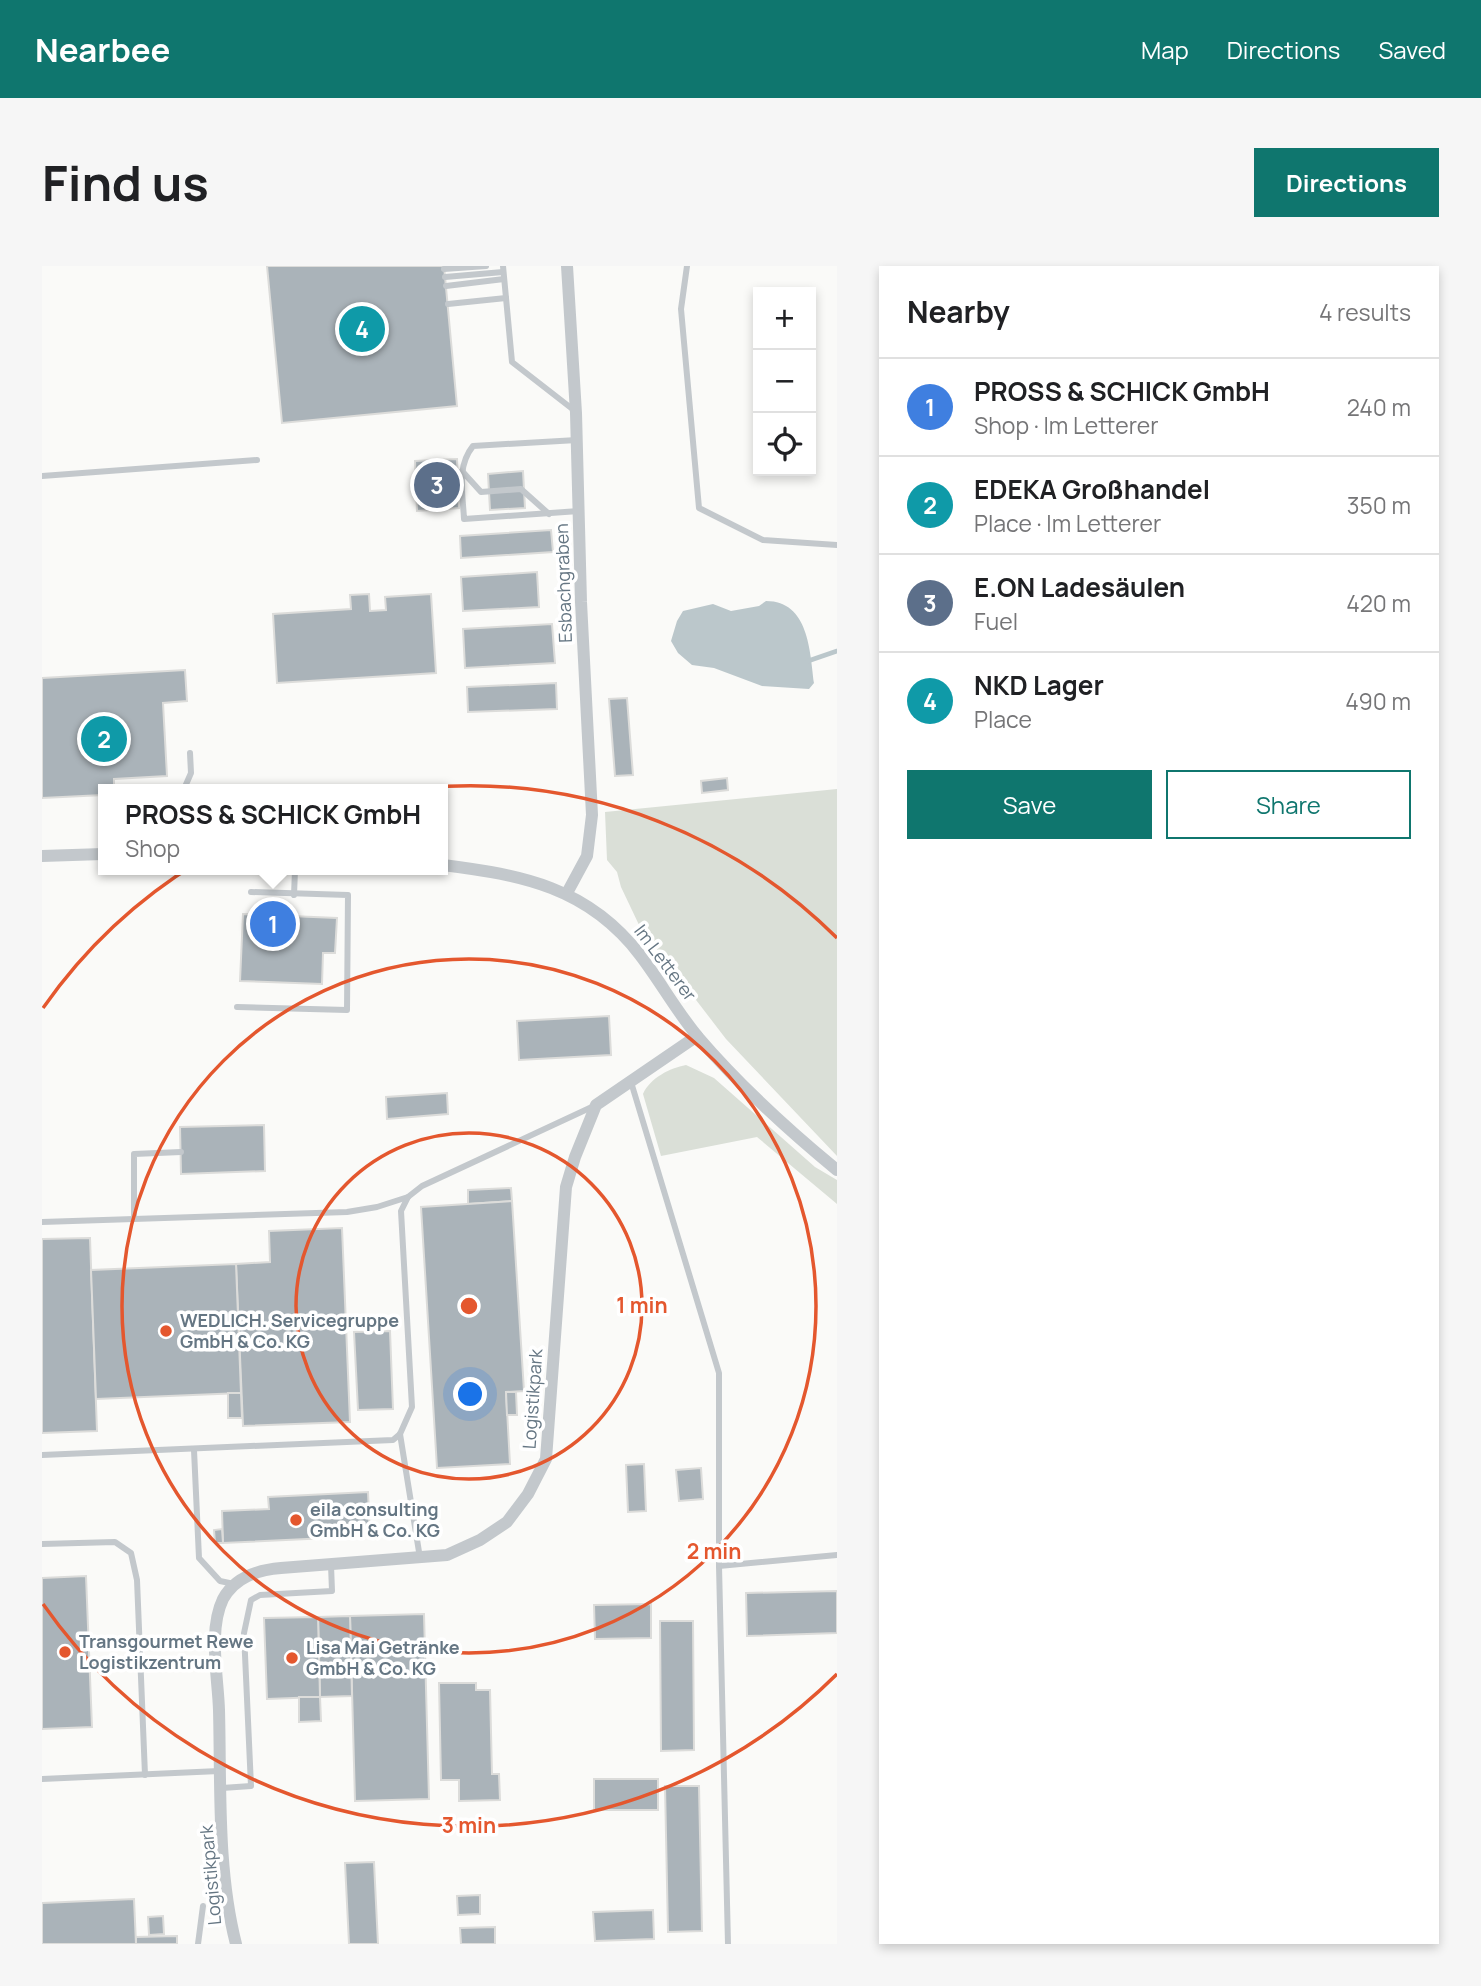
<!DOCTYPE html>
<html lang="en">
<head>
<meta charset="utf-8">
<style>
	body { margin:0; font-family:Manrope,sans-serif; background:#f6f6f6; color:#202124 }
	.controls { position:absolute; right:21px; top:21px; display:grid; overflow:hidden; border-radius:0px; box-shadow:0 4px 10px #0003 }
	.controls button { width:63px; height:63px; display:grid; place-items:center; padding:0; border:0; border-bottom:2px solid #e0e0e0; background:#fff; color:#202124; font:35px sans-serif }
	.you { position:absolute; left:429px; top:1129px; width:24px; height:24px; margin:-18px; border:5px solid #fff; border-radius:50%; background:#1a73e8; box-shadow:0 0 0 10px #1a73e833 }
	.badge { display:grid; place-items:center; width:46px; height:46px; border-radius:50%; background:#0f766e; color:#fff; font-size:23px; font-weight:700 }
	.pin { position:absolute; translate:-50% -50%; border:4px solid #fff; box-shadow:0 2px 7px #0006 }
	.popup { position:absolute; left:56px; top:518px; width:350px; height:91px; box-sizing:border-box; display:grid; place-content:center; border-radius:0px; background:#fff; filter:drop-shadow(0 2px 5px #0005); font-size:23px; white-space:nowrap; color:#757577 }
	.popup b { font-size:26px; color:#202124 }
	.popup::after { content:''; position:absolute; left:50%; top:100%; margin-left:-14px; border:14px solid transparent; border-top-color:#fff }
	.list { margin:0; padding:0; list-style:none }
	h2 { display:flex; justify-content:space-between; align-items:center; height:91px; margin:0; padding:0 28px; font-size:30px }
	h2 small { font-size:23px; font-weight:400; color:#757577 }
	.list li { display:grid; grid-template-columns:46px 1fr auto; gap:21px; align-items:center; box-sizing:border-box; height:98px; padding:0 28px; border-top:2px solid #e0e0e0 }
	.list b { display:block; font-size:26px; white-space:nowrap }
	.list p { margin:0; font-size:23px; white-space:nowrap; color:#757577 }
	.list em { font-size:23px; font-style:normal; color:#757577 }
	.actions { display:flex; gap:14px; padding:21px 28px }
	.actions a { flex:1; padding:16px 0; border:2px solid #0f766e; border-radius:0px; text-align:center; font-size:24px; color:#0f766e }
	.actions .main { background:#0f766e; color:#fff }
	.icon { flex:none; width:38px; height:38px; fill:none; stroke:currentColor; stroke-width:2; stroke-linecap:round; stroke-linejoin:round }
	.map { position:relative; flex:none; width:795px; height:1678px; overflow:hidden; border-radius:0px }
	header { display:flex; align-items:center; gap:42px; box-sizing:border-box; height:98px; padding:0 35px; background:#0f766e; color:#fff }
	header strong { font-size:33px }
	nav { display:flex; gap:38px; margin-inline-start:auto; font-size:24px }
	.intro { display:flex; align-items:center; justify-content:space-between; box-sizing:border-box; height:168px; padding:0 42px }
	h1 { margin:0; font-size:49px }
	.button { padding:18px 32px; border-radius:0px; background:#0f766e; color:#fff; font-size:24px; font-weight:700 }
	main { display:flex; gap:42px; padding:0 42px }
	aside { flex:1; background:#fff; border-radius:0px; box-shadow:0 4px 10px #0003 }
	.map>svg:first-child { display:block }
</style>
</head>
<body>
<header>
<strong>Nearbee</strong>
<nav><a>Map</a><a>Directions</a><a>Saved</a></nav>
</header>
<div class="intro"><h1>Find us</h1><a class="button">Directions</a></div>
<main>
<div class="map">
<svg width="795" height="1678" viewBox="0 0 795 1678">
	<rect width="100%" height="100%" fill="#fafaf8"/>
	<!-- green -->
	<g fill="#dadfd7">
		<path d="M795,523V890L684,773L598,661L579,621L575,606L565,594L563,546Z"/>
		<path d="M644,799L672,812L773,901L795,914V938L715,871L619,890L601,828C608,812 628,802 644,799Z"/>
	</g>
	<!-- water -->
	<path fill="#bbc7cb" d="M724,335C767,335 768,386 772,417L767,423L720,420L672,402L650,399L636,387L629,375L635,355L641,345L671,338L689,345L717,340Z"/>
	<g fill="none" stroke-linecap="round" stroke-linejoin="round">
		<!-- stream -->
		<path stroke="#bbc7cb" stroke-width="4.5" d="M766,395L795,385"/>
	</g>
	<!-- building -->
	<g fill="#aab3b9" stroke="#dcdcda" stroke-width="2">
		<path d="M225,0H402L415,140L240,157Z"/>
		<path d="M415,193L417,242L375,245L373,195Z"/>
		<path d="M481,205L483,242L448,244L446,208Z"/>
		<path d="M509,264L511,286L419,292L418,270Z"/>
		<path d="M495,306L497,341L421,345L419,311Z"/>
		<path d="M327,328L328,345L344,344L343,331L389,328L394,407L235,417L231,348L309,343L308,329Z"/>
		<path d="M510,358L513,397L423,402L421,363Z"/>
		<path d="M143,404L145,435L121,437L125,510L72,513V523H61V529L0,532V412Z"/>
		<path d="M514,417L515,443L426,446L425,421Z"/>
		<path d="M585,432L591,509L573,510L567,433Z"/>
		<path d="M685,512L686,524L660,527L659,515Z"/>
		<path d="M201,648L295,652L293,687H281L280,718L198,715Z"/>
		<path d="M567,750L569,789L477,794L475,755Z"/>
		<path d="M405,827L406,848L345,853L344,831Z"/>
		<path d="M222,859L223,905L139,908L138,861Z"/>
		<path d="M469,922L470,935L426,938V924Z"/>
		<path d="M470,935L482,1125L464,1126L468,1198L395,1202L379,941Z"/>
		<path d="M300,962L308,1156L201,1160L194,998L228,996L227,965Z"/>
		<path d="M48,972L55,1165L0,1167V973Z"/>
		<path d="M194,998L199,1127L54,1133L49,1004Z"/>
		<path d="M348,1065L351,1143L316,1144L312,1066Z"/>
		<path d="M464,1126H474L475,1149H465Z"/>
		<path d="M186,1127H199L200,1152H186Z"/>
		<path d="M602,1198L604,1245L586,1246L584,1199Z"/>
		<path d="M659,1202L661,1233L637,1235L634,1204Z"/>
		<path d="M326,1226L328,1270L181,1277L180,1245L227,1243L226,1231Z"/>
		<path d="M180,1263L181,1277H173L172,1264Z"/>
		<path d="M44,1310L50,1461L0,1463V1312Z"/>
		<path d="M795,1325V1367L705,1370L704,1327Z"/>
		<path d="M609,1338V1372L553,1373L552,1339Z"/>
		<path d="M382,1348L387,1533L313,1535L308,1350Z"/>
		<path d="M308,1350L310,1430L278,1431L276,1351Z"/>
		<path d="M276,1351L278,1431L225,1433L222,1352Z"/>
		<path d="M618,1355H651L652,1484L619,1485Z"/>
		<path d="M397,1417H434V1424H448L450,1508H457L458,1534L417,1535V1514H399Z"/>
		<path d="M257,1431H278L279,1455L257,1456Z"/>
		<rect x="552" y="1513" width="64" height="31"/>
		<path d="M623,1520H657L660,1665L626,1666Z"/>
		<path d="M332,1596L336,1678H307L303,1597Z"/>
		<path d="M438,1629V1648L416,1649L415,1630Z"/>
		<path d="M92,1633L94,1678H0V1637Z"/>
		<path d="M611,1644L612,1673L553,1675L551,1646Z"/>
		<path d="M121,1650L122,1668L107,1669L106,1651Z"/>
		<path d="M453,1661V1678H419L418,1662Z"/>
		<path d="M135,1670V1678H94V1671Z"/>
	</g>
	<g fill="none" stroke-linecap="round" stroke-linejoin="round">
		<!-- service -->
		<g stroke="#c3c8cc" stroke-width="6">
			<path d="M461,0L470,96L533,145"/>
			<path d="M645,0L639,43L657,242L721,274L795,279"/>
			<path d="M402,3L444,0"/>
			<path d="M403,11L461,6"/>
			<path d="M404,20L462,13"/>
			<path d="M406,38L464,32"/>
			<path d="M535,174L431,180C414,201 421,228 422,253L537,245"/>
			<path d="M420,205L439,226L479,223L507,248"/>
			<path d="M0,210L215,194"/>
			<path d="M142,523L149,507L148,487"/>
			<path d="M252,629L253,604"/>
			<path d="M195,741L305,744L306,629L209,626"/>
			<path d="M589,816L677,1107V1300L686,1678"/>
			<path d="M92,952V888L139,886"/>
			<path d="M0,956L305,946L335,941L366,931"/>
			<path d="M358,1168L378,1292"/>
			<path d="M152,1184L157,1292L178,1315L192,1318"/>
			<path d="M0,1189L351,1174L358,1168L370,1141L359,945L366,931L380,920L552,840"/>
			<path d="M0,1278L73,1276L89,1287L95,1314L103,1509"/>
			<path d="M677,1300L795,1289"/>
			<path d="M0,1513L177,1505"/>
			<path d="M180,1522L209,1520L202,1367L209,1334L218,1329L290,1325L289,1299"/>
			<path d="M156,1678L161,1640"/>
		</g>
		<!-- minor -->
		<g stroke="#c3c8cc" stroke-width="12">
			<path d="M525,0L534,147L539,336L550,549L545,590L525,627"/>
			<path d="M0,590L61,588"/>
			<path d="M401,599C480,609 546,621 598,689C618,715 635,746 656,771C698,820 745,863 795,904"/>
			<path d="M194,1678C175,1604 179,1521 177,1444C176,1411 166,1364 181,1333C193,1311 215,1304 239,1302L405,1289L438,1274L465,1256L486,1228L504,1193L524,921L533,891L554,839L655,770"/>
		</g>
	</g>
	<!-- distance rings -->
	<g fill="none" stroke="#e4572e" stroke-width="3.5">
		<circle cx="427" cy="1040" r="173"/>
		<circle cx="427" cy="1040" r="347"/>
		<path d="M795 1408A520 520 0 0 1 1 1338M1 742A520 520 0 0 1 795 672"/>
	</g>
	<!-- markers -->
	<g fill="#e4572e" stroke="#fff" stroke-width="2.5">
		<circle cx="124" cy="1065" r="7"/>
		<circle cx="254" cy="1254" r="7"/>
		<circle cx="23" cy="1386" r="7"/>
		<circle cx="250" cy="1392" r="7"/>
	</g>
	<g text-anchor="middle" stroke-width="7" stroke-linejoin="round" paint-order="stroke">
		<!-- street labels -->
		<g font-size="18" fill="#657683" stroke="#fff">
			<text transform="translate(522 317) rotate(-92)" y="6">Esbachgraben</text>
			<text transform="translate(623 697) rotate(53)" y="6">Im Letterer</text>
			<text transform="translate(491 1133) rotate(-86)" y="6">Logistikpark</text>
			<text transform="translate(169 1609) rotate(-95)" y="6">Logistikpark</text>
		</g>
		<!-- poi labels -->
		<g font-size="18" font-weight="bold" fill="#657683" stroke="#fff" text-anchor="start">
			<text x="138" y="1061">WEDLICH. Servicegruppe<tspan x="138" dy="21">GmbH &amp; Co. KG</tspan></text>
			<text x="268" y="1250">eila consulting<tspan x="268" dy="21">GmbH &amp; Co. KG</tspan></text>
			<text x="37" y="1382">Transgourmet Rewe<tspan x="37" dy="21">Logistikzentrum</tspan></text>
			<text x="264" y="1388">Lisa Mai Getränke<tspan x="264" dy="21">GmbH &amp; Co. KG</tspan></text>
		</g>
	</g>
	<circle cx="427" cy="1040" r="10" fill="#e4572e" stroke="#fff" stroke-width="3.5"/>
	<g font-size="21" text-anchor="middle" font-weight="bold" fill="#e4572e" stroke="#fff" stroke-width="7" stroke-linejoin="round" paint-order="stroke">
		<text x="600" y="1047">1 min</text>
		<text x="672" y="1293">2 min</text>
		<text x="427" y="1567">3 min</text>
	</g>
</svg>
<div class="controls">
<button>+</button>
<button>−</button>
<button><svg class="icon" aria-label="locate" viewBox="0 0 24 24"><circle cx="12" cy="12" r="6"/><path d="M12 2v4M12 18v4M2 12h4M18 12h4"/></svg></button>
</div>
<div class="you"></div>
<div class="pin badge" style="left:231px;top:658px;background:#3f7fe0">1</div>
<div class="popup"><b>PROSS &amp; SCHICK GmbH</b>Shop</div>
<div class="pin badge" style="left:62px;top:473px;background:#0f9aa8">2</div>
<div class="pin badge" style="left:395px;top:219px;background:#5c6f8a">3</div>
<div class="pin badge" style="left:320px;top:63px;background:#0f9aa8">4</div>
</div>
<aside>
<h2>Nearby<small>4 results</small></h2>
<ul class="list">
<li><span class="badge" style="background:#3f7fe0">1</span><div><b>PROSS &amp; SCHICK GmbH</b><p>Shop · Im Letterer</p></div><em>240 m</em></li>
<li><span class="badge" style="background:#0f9aa8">2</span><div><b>EDEKA Großhandel</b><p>Place · Im Letterer</p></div><em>350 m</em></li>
<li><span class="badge" style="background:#5c6f8a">3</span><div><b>E.ON Ladesäulen</b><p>Fuel</p></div><em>420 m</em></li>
<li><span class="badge" style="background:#0f9aa8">4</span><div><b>NKD Lager</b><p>Place</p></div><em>490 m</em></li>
</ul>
<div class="actions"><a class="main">Save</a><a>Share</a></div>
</aside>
</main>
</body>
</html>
